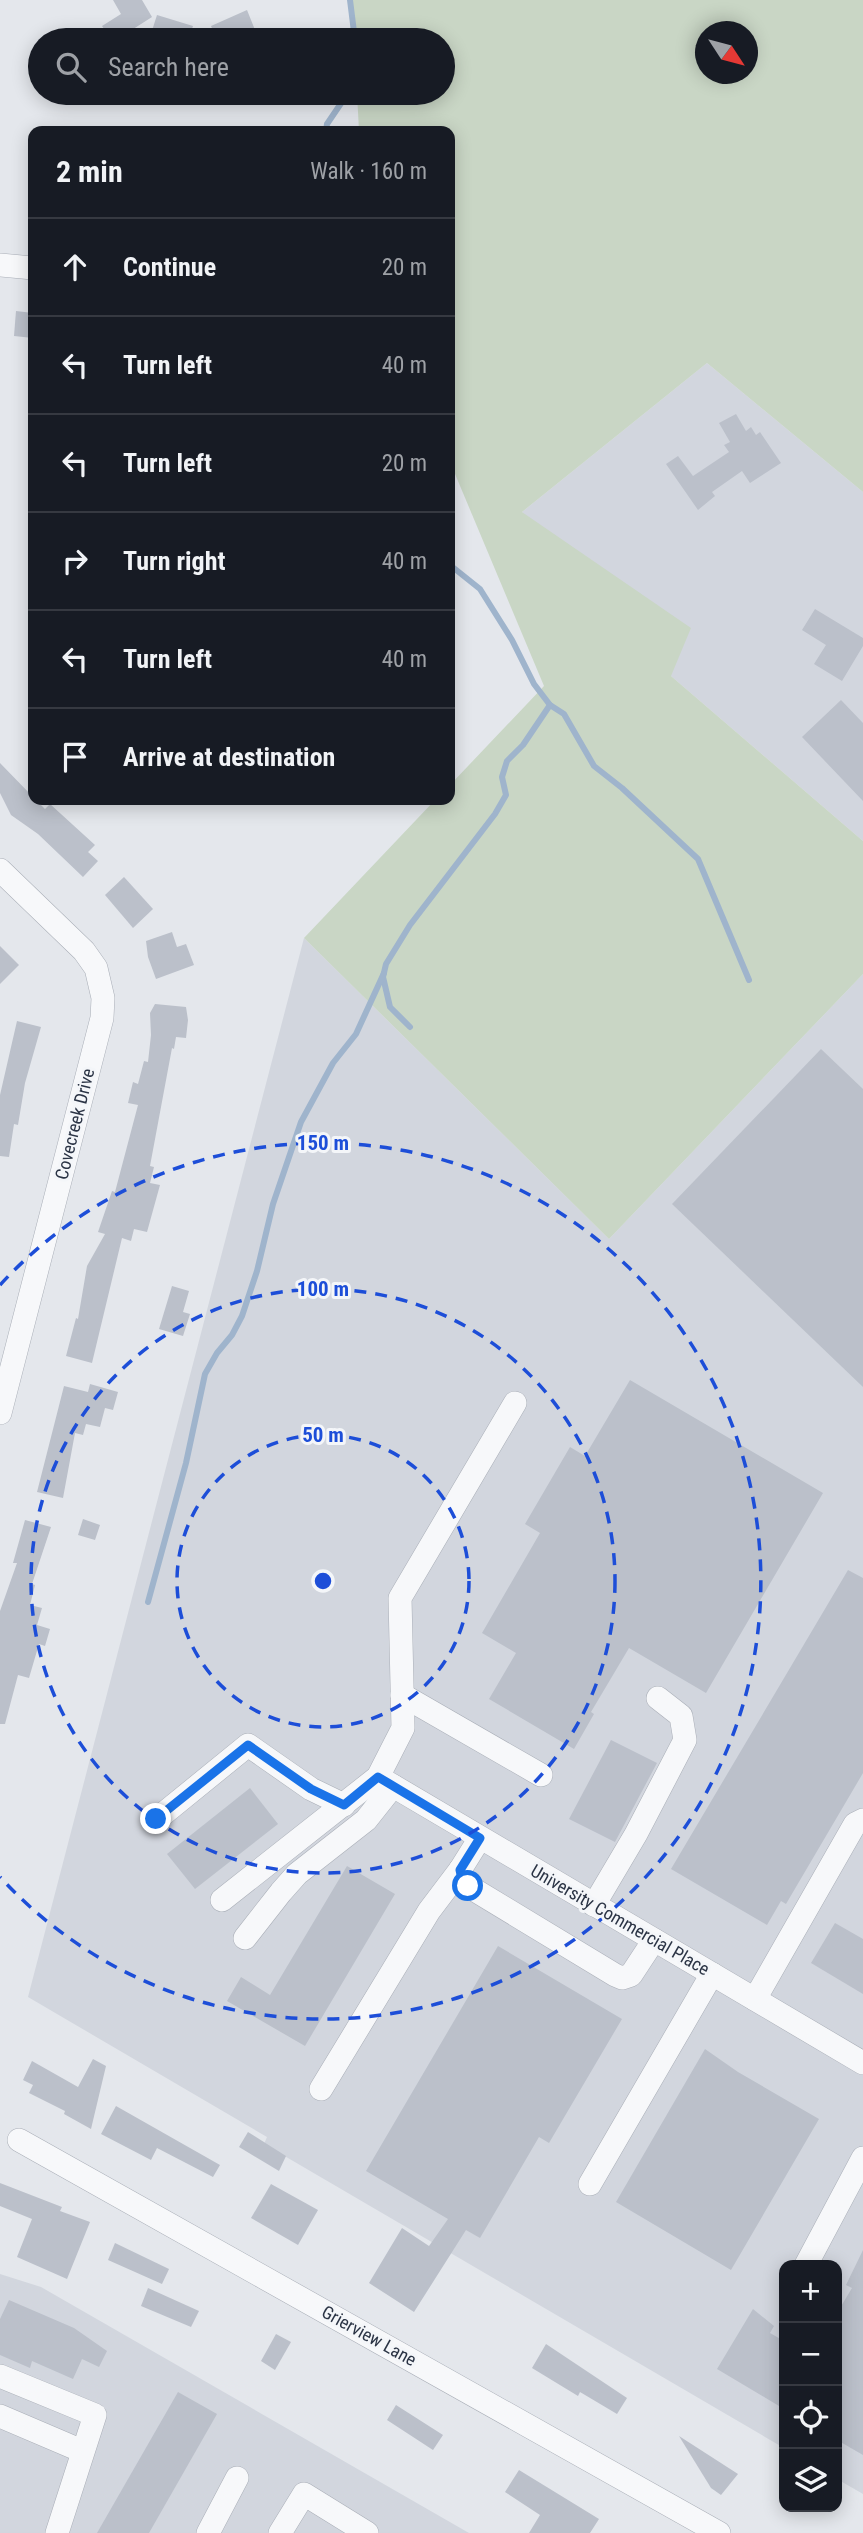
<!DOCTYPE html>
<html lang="en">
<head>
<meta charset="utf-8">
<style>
	body { margin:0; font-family:"Roboto Condensed",sans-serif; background:#242831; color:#f1f3f6 }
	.controls { position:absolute; right:21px; bottom:21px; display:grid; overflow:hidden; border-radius:14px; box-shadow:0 4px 18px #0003 }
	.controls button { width:63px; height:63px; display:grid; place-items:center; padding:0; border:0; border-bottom:2px solid #363941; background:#171b24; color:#f1f3f6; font:35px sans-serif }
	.compass { position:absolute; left:695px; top:21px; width:63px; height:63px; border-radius:50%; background:#171b24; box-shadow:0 4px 18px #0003; rotate:126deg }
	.stop { position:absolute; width:21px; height:21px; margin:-16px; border:5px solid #1a73e8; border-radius:50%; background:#fff }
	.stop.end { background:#1a73e8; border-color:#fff; box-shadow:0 2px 7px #0008 }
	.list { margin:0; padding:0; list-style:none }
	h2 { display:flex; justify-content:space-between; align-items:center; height:91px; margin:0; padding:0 28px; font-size:30px }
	h2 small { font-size:23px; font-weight:400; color:#9ea1a6 }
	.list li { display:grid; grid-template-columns:46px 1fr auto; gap:21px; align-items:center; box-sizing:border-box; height:98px; padding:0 28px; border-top:2px solid #363941 }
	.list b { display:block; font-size:26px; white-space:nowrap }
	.list em { font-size:23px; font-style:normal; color:#9ea1a6 }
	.icon { flex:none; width:38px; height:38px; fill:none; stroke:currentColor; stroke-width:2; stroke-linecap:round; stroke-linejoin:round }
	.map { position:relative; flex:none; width:863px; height:2533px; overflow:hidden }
	.search { position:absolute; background:#171b24; box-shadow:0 4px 18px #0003; left:28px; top:28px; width:427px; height:77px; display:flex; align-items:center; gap:18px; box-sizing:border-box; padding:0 24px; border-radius:38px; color:#9ea1a6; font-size:26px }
	.panel { position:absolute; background:#171b24; box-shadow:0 4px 18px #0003; left:28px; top:126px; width:427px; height:679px; border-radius:14px }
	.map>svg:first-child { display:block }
</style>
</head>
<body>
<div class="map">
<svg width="863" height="2533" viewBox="0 0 863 2533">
	<rect width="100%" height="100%" fill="#e4e7ec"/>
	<!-- built -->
	<g fill="#d2d6de">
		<path d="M707,363L863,492V841L671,676L522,512Z"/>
		<path d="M304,938L609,1239L863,974V2494L837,2479V2265H784V2448L264,2144L267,2137L28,1997Z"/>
		<path d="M0,2274L41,2287L469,2533H0Z"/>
	</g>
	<!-- green -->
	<path fill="#c9d6c5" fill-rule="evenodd" d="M351,0H863V492L707,363L522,512L691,628L671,676L863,841V974L609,1239L304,938L435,800H450V785L544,686L450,462V131H359L357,93H443V40H354ZM706,32H748V74H706Z"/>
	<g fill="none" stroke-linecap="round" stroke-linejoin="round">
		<!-- stream -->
		<g stroke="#9fb4cc" stroke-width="6">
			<path d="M350,0L355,40"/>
			<path d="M326,131L327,124L348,93"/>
			<path d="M450,565L480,589L512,640L534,684L550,705L564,714L594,766L622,788L698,859L749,980"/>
			<path d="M410,1027L390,1007L383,977L386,964L410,925L495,814L506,795L502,777L507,761L523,745L550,705"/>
			<path d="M148,1602L186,1463L205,1374L217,1353L232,1335L242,1316L257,1271L273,1204L301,1122L333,1063L356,1034L384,973"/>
		</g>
	</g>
	<!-- building -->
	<g fill="#bbc0ca">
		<path d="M113,0H142L152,17L116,40H112L102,26L121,14Z"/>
		<path d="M247,10L259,40H217L211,26Z"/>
		<path d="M157,15L193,26L188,40H149Z"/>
		<path d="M16,311L33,313V338L14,336Z"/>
		<path d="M736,414L746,431L751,427L756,435L760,432L781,463L750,483L742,471L712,492L715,496L698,510L666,464L678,456L693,476L729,452L724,445L730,442L719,423Z"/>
		<path d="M815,609L863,638V646L842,681L814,664L826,645L802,630Z"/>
		<path d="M841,700L863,723V801L802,737Z"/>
		<path d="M0,763L33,797V800H36L45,809L50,804L95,845L88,852L98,861L83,877L38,834L11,815L0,793Z"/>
		<path d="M124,877L153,909L133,928L105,895Z"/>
		<path d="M172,932L177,947L186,944L194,965L156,979L148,957L146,941Z"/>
		<path d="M0,946L19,965L0,984Z"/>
		<path d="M155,1004L186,1007L188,1020L186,1038L176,1037L174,1049L172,1048L150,1166L154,1167L150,1183L160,1185L147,1232L134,1229L131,1241L122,1238L92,1363L66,1356L76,1318L78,1319L87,1266L105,1234L98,1232L112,1191L115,1192L138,1105L128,1103L133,1082L138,1084L144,1061L148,1062L151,1035L150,1013Z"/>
		<path d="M17,1021L41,1027L25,1083L18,1125L14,1124L9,1157L0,1156V1095Z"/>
		<path d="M821,1049L863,1089V1387L672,1204Z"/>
		<path d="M172,1286L189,1291L183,1312L190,1314L183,1336L159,1329Z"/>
		<path d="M630,1380L823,1493L706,1693L629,1648L591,1712L594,1714L574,1749L489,1699L516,1653L482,1633L540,1533L525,1524L570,1447L585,1456Z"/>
		<path d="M90,1384L118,1392L113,1410L105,1408L100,1427L86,1424L83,1435L75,1433L63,1498L37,1492L64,1386L88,1392Z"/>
		<path d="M83,1519L100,1525L95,1540L78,1535Z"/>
		<path d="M25,1520L51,1527L32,1584L35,1585L30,1605L42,1608L37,1625L50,1629L45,1646L39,1644L29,1678L18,1675L5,1724H0V1611L17,1563H13Z"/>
		<path d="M848,1570L863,1578V1773L786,1904L781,1901L767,1925L671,1869Z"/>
		<path d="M611,1740L657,1763L615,1842L569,1819Z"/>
		<path d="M250,1788L278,1824L195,1889L167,1854Z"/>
		<path d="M347,1866L395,1894L305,2046L227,2001L241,1977L270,1995Z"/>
		<path d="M835,1923L863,1939V1994L811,1963Z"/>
		<path d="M498,1946L622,2019L549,2143L539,2137L480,2238L466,2230L414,2312L369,2283L402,2228L429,2246L448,2219L366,2171Z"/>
		<path d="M705,2049L738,2072L819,2119L731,2270L616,2202Z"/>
		<path d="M93,2059L106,2066L91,2129L64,2114L65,2111L29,2093L33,2085L23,2080L32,2061L78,2087Z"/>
		<path d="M116,2106L220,2165L213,2177L157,2148L151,2160L101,2134Z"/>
		<path d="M248,2132L286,2156L279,2171L239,2147Z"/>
		<path d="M0,2183L62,2207L60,2211L90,2222L67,2279L17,2257L32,2219L0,2206Z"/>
		<path d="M271,2184L318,2210L298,2245L251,2218Z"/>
		<path d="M115,2243L169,2269L162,2284L108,2260Z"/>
		<path d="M863,2250V2455L837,2440V2313L852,2288L846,2285Z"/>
		<path d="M148,2288L199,2311L191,2327L141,2306Z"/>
		<path d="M9,2300L74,2328L107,2351L99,2367L82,2359L73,2379L32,2361L30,2368L0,2355V2319Z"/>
		<path d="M753,2309L774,2326L770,2333L784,2341V2409L717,2369Z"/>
		<path d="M276,2334L291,2342L275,2370L261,2361Z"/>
		<path d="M546,2344L627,2398L617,2414L580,2392L578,2396L532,2368Z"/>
		<path d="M178,2392L217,2414L149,2533H97Z"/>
		<path d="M396,2405L443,2435L433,2450L387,2420Z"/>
		<path d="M679,2436L738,2474L721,2495L711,2488Z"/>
		<path d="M519,2470L599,2519L590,2533H529L540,2515L505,2492Z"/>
	</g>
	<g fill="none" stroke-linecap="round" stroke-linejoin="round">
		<defs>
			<g id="minor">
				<path d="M0,265L33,268"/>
				<path d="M0,870L84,951L96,968L103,998L102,1018L0,1413"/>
				<path d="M402,1695L541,1775"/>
				<path d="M378,1777L863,2063"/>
				<path d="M157,1819L248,1745L311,1789L344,1805"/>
				<path d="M480,1838L460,1870L462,1879L468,1886L615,1975L622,1978L631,1975L654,1940"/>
				<path d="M222,1900L378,1777L403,1728L400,1598L515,1403"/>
				<path d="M594,1905L636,1834L685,1740L681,1716L658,1698"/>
				<path d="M245,1938L281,1892L297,1874L366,1820L393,1786"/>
				<path d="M755,1999L855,1824L863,1820"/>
				<path d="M321,2089L429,1911L460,1870"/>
				<path d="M19,2140L719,2533"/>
				<path d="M590,2184L712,1974"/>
				<path d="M806,2265L863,2158"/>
				<path d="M0,2376L95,2415L57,2533"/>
				<path d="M0,2416L82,2451"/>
				<path d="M208,2533L237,2478"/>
				<path d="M280,2533L304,2494L367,2533"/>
			</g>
		</defs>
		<!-- minor casing -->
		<use href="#minor" stroke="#a9aeb7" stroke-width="24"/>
		<!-- minor -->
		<use href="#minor" stroke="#f7f8fa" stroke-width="23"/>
	</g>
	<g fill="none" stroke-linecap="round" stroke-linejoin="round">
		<!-- route -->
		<path stroke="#1a73e8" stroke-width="9" d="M156,1819L248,1745L311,1789L344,1805L378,1777L480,1838L460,1870L462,1879L468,1886"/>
	</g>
	<!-- distance rings -->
	<g fill="none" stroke="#1d4ed8" stroke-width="3.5" stroke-dasharray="12 9">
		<circle cx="323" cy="1581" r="146"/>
		<circle cx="323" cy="1581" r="292"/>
		<path d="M0 1285A438 438 0 1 1 0 1877"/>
	</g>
	<g text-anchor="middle" stroke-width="6" stroke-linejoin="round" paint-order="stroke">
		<!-- street labels -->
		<g font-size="18" fill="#2b3445" stroke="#f4f6f9">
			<text transform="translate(75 1124) rotate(-76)" y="6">Covecreek Drive</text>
			<text transform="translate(620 1920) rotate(30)" y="6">University Commercial Place</text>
			<text transform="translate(369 2336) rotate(29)" y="6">Grierview Lane</text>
		</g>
	</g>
	<circle cx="323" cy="1581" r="10" fill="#1d4ed8" stroke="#f4f6f9" stroke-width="3.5"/>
	<g font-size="21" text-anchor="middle" font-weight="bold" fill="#1d4ed8" stroke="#f4f6f9" stroke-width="6" stroke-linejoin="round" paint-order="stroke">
		<text x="323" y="1150">150 m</text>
		<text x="323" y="1296">100 m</text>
		<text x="323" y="1442">50 m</text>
	</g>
</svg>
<div class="controls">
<button>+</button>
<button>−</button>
<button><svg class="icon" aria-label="locate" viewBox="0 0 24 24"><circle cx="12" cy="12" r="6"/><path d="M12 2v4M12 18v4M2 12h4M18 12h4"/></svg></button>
<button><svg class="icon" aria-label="layers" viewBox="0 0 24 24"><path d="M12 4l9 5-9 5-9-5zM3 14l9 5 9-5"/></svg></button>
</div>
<svg class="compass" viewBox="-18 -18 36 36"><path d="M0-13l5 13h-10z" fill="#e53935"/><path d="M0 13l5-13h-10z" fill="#9ea1a6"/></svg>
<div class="stop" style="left:468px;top:1886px"></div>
<div class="stop end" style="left:156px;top:1819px"></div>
<div class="search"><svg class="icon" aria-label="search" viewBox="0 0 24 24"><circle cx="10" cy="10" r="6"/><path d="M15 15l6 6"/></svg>Search here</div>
<section class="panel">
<h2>2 min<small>Walk · 160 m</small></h2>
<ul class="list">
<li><svg class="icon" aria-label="ahead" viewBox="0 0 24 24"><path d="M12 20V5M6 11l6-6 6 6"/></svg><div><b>Continue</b></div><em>20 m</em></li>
<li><svg class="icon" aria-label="left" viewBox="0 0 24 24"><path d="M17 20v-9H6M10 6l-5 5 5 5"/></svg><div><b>Turn left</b></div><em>40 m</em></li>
<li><svg class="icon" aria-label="left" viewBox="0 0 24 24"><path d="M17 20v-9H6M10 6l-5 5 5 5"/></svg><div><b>Turn left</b></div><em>20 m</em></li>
<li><svg class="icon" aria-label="right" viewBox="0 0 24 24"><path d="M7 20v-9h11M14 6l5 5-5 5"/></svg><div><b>Turn right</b></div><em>40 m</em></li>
<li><svg class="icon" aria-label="left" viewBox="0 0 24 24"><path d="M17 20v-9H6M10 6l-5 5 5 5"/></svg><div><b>Turn left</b></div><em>40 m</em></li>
<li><svg class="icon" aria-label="arrive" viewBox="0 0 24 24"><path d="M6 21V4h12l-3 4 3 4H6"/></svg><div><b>Arrive at destination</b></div></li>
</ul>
</section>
</div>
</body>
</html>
